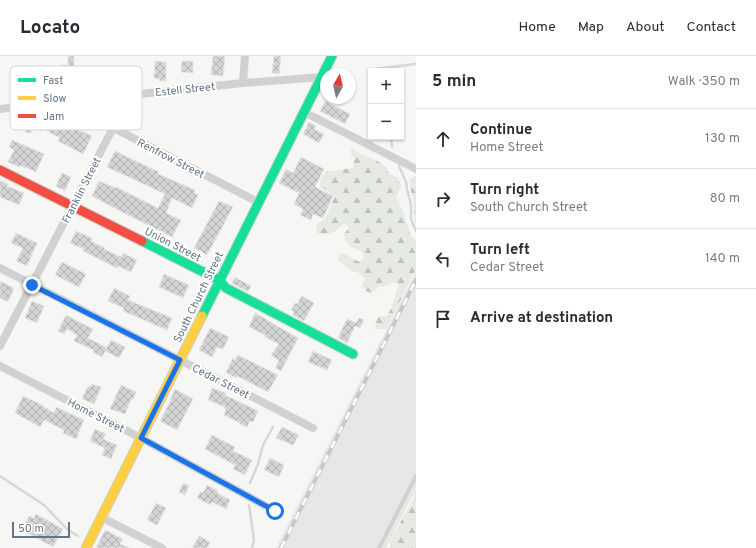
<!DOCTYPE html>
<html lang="en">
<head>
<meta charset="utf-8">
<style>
	body { margin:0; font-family:Overpass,sans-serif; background:#f2f2f3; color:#2b2b33 }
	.controls { position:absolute; right:12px; top:12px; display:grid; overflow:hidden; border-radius:0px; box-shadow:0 1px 3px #0004 }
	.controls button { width:36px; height:36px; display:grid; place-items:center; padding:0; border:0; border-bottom:1px solid #e1e1e2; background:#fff; color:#2b2b33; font:20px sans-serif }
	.compass { position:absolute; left:320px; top:12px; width:36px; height:36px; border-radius:50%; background:#fff; box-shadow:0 1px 3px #0004; rotate:8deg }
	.scale { position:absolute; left:12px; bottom:10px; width:58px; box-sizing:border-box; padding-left:4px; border:2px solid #647588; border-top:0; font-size:11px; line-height:14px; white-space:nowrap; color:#647588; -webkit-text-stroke:3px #fff; paint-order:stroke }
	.stop { position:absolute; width:12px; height:12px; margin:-9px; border:3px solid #1a73e8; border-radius:50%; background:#fff }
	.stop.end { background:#1a73e8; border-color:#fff; box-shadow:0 1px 4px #0008 }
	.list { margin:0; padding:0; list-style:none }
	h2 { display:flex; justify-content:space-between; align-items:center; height:52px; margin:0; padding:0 16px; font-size:17px }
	h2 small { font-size:13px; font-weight:400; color:#7c7c81 }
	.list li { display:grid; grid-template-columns:26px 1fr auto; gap:12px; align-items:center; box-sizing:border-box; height:60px; padding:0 16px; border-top:1px solid #e1e1e2 }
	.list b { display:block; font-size:15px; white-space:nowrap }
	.list p { margin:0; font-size:13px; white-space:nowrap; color:#7c7c81 }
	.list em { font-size:13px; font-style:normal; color:#7c7c81 }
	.icon { flex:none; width:22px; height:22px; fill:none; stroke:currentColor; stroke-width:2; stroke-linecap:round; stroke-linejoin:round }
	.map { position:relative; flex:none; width:416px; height:492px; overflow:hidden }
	header { display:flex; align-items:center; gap:24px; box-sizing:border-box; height:56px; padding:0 20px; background:#fff; border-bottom:1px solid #e1e1e2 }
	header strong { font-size:19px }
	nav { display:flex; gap:22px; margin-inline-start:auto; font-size:14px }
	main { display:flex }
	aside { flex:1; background:#fff }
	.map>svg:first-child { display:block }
</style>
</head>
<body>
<header>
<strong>Locato</strong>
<nav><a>Home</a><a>Map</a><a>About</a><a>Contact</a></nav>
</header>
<main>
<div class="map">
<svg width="416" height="492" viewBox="0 0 416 492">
	<defs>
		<pattern id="forest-firs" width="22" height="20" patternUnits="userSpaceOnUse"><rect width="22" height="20" fill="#e6eae3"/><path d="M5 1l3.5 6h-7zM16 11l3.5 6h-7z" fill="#bec2be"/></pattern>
		<pattern id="building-cross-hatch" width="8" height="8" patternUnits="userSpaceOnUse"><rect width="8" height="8" fill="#d3d4d5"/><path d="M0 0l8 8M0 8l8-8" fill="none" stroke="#afb1b3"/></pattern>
	</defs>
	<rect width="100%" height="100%" fill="#f6f7f5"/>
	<!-- built -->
	<path fill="#e6e8e8" d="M416,215V433L386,492H276Z"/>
	<!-- forest -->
	<g fill="url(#forest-firs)">
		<path d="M351,92C363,100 375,103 386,110L389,118L397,121L401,130L396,141C398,146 401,150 403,155C406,164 409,180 416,185V213L386,273H375L376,266L378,261L386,260C394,252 394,239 399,229L394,226L383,231L380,230L371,237L366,235L362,231V227L366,223L359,217L352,215L338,204L340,197L347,199L359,206L364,203L362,196C352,190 345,191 344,178L349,172L347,169L344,168C332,177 333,180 317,177L316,169L325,163L335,140L319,130L322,121L327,115C336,116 344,112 353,112L354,102L351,98Z"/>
		<path d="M415,120H416V169C413,162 414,156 414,149C413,140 409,132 410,123Z"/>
		<path d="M416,433V492H390V485L412,445Z"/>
	</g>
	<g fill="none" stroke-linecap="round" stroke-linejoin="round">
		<!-- stream -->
		<g stroke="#d1d9dc" stroke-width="2.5">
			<path d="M375,15L374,13L416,8"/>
			<path d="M391,81L392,91"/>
			<path d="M399,110L406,126L407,133L411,149V163L416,175"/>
			<path d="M0,420L44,449L68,474L78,480"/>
			<path d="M250,427L258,408L263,389L273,371"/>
			<path d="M249,449L254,484L252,492"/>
		</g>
	</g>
	<!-- building -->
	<g fill="url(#building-cross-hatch)" stroke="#e6e6e5">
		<path d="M68,0H74V15L82,14L84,29H82V32L77,33L76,31L24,34V24L59,20V13H61V9H68Z"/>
		<path d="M213,0H225L223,20L211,19Z"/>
		<path d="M274,0H281L279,18L272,17Z"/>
		<path d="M155,5L166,6V25H160V23L154,22Z"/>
		<path d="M182,5H193V17L181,16Z"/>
		<path d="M325,45L350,58L345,68L320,55Z"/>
		<path d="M50,56L60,61L58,67L69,72L70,70L92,80L83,98L58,85L60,82L42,72Z"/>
		<path d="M35,58L37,70L30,66L32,76L26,77L23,63L20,61Z"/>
		<path d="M309,66L316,70L314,73L324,78L319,87L303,78Z"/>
		<path d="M12,84L44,98L36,116L20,109L19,111L8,106L14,94L9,91Z"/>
		<path d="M115,95L159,116L158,118L195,134L194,137L198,139L192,152L172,142L166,157L181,164L172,181L124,157L92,140L99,125L116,132V131L158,152L165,138L107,111Z"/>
		<path d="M301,101L324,113L315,131L333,140L323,162L313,158L311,164L300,159L303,153L294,148L299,137L279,127L286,113L293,117Z"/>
		<path d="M62,117L71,121L65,135L56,130Z"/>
		<path d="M0,124L8,128L7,130L24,137L19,149L0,141Z"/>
		<path d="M219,145L233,151L207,199L194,192Z"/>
		<path d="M76,175L92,182L91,185L105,192L104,193L121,201L123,197L137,204L131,216L118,210L117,212L83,195L84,193L70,187Z"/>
		<path d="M16,177L37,187L27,210L16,205L23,192L11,187Z"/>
		<path d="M62,206L86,218L79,231L55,219Z"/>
		<path d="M164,218L189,229L183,242L159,231Z"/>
		<path d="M235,221L251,230L248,236L232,227Z"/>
		<path d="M0,225L14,232L8,246L0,242Z"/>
		<path d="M114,232L130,240L128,244L172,262L167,274L123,255L124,252L108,245Z"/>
		<path d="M302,240L314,247L304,265L293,259L294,256L291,254L295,247L297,248Z"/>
		<path d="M32,245L44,250L37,267L25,262Z"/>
		<path d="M255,257L298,282L281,315L275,312L279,305L271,299L279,288L265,281V279L249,271Z"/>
		<path d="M66,259L93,273L88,282L107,292L102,301L93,296L94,294L74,285L77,279L67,273L64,278L58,275Z"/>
		<path d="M359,262L364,264L360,272L355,270L347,287L338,282L347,263L356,267Z"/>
		<path d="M210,272L229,281L223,293L217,291L212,301L199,294Z"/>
		<path d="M111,284L125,291L119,302L105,295Z"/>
		<path d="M313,295L332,304L327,314L308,306Z"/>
		<path d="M238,299L278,319L268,336L237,320L236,322L226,316L233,302L235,304Z"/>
		<path d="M92,328L101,331L94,348L82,343L88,330L90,331Z"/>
		<path d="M121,329L136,336L133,344L131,343L125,358L110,353Z"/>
		<path d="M212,332L226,337L225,339L258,355L253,366L250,365L247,371L240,368V367L224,359L226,353L224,352L225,351L208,344Z"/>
		<path d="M175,333L193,343L177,374L160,365L171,344H170Z"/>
		<path d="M23,340L40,348L54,357L56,351L84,364L76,383L63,377L64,374L44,364L40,371L15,357Z"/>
		<path d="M282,371L299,379L293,389L276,382Z"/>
		<path d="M95,373L106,378L103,383L117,389L111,403L102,399L105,392L90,385Z"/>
		<path d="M212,379L235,391L233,395L252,404L245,419L233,413L235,409L205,393Z"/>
		<path d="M270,402L284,409L279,421L264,414Z"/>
		<path d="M183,427L189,430L185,439L179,436Z"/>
		<path d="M207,429L218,435L217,437L230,444L226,453L212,446L211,449L197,442L201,435L203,437Z"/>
		<path d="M156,447L166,452L157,469L147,464Z"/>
		<path d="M36,458L63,473L53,491L26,476L27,474L23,472L29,460L34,462Z"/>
		<path d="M105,474L123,483L120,488L130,492H96Z"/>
		<path d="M199,480L210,486L207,492H192Z"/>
	</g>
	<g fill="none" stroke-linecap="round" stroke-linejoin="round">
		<defs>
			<g id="fast">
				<path d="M142,185L219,224L226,232L353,298"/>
				<path d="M202,260L332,0"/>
			</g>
			<path id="slow" d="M86,492L202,260"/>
			<path id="jam" d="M0,114L142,185"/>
		</defs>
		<!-- fast casing -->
		<use href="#fast" stroke="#d1d4d5" stroke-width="11"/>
		<!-- slow casing -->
		<use href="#slow" stroke="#d1d4d5" stroke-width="11"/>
		<!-- jam casing -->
		<use href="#jam" stroke="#d1d4d5" stroke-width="11"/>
		<!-- lane -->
		<path stroke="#d0d2d2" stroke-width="4" d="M379,492L416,420"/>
		<!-- street -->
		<g stroke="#d0d2d2" stroke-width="8">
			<path d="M243,27L245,0"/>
			<path d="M63,46L258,146"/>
			<path d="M0,53L243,27L322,21"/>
			<path d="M304,56L416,113"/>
			<path d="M0,212L313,372"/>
			<path d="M0,290L113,72L128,39"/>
			<path d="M0,310L141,382L275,455"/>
			<path d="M101,461L162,492"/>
		</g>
		<!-- fast -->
		<use href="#fast" stroke="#16e098" stroke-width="9"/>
		<!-- slow -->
		<use href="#slow" stroke="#ffcf43" stroke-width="9"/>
		<!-- jam -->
		<use href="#jam" stroke="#f24e42" stroke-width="9"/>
		<defs>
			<path id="rail" d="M281,492L416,224"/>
		</defs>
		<!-- rail casing -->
		<use href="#rail" stroke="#c6c7c8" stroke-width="4"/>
		<!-- rail -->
		<use href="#rail" stroke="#fff" stroke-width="2.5" stroke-dasharray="8" stroke-linecap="butt"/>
	</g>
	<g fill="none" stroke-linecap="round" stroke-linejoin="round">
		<!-- route -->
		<path stroke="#1a73e8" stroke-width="5" d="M32,229L180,304L141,382L275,455"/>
	</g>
	<g text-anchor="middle" stroke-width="4" stroke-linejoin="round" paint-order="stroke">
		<!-- street labels -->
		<g font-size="11" fill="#647588" stroke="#fff">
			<text transform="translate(185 33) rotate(-6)" y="4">Estell Street</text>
			<text transform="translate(171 102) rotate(27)" y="4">Renfrow Street</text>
			<text transform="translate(81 134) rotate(-63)" y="4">Franklin Street</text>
			<text transform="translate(173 188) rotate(27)" y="4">Union Street</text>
			<text transform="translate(198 241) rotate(-64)" y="4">South Church Street</text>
			<text transform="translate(221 325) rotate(27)" y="4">Cedar Street</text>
			<text transform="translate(96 359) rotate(27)" y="4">Home Street</text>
		</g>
	</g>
	<!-- legend -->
	<rect x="10" y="10" width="132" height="64" rx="6" fill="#fff" stroke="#d0d6db" stroke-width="1"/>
	<rect x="18" y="22" width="18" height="4" fill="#16e098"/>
	<rect x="18" y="40" width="18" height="4" fill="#ffcf43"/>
	<rect x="18" y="58" width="18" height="4" fill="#f24e42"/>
	<g font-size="11" fill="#647588">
		<text x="43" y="28">Fast</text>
		<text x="43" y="46">Slow</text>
		<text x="43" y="64">Jam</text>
	</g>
</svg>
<div class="controls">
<button>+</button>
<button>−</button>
</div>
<svg class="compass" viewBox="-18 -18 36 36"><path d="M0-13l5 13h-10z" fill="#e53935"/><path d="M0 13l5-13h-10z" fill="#7c7c81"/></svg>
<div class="scale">50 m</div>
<div class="stop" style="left:275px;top:455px"></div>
<div class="stop end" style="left:32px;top:229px"></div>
</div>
<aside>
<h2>5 min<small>Walk · 350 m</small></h2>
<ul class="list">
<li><svg class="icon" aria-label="ahead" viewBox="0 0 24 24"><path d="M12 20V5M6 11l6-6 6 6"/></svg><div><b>Continue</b><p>Home Street</p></div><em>130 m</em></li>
<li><svg class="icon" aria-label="right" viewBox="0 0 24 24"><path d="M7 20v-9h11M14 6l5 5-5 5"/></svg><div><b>Turn right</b><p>South Church Street</p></div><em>80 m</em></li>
<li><svg class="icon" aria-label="left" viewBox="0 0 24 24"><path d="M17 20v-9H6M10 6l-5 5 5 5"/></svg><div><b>Turn left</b><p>Cedar Street</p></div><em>140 m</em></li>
<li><svg class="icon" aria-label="arrive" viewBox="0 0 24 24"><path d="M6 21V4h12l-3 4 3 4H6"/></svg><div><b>Arrive at destination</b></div></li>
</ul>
</aside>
</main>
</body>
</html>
